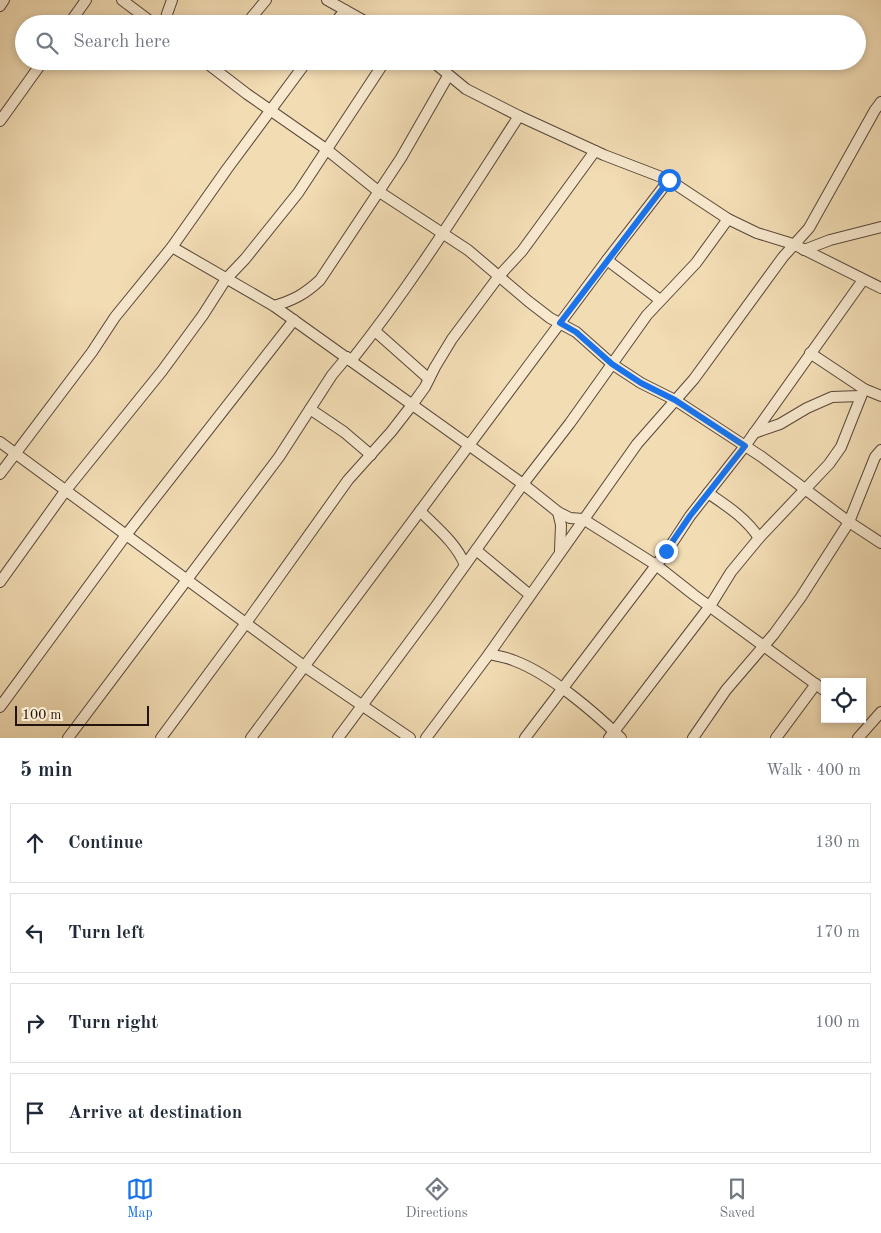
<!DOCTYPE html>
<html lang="en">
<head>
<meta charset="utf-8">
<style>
	body { margin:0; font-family:"Old Standard TT",serif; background:#f6f6f7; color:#1f2937 }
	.controls { position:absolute; right:15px; bottom:15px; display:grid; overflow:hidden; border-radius:0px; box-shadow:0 2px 8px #0003 }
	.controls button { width:45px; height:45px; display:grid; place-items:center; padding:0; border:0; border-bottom:1px solid #e0e1e3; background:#fff; color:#1f2937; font:25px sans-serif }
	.scale { position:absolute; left:15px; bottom:12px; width:134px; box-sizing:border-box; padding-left:5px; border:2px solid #22130d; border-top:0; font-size:14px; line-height:18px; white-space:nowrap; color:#22130d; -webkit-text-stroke:4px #f7e8ce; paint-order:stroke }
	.stop { position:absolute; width:15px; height:15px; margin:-11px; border:4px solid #1a73e8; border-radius:50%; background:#fff }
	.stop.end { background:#1a73e8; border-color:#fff; box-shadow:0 1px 5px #0008 }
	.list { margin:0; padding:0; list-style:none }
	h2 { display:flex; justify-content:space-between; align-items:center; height:65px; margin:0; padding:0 20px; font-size:21px }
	h2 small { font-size:16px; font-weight:400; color:#747a83 }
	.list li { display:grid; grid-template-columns:32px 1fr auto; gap:15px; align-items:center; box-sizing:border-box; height:80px; margin:0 10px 10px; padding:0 10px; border:1px solid #e0e1e3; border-radius:0px }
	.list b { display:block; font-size:19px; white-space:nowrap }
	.list em { font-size:16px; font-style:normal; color:#747a83 }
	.icon { flex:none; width:28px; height:28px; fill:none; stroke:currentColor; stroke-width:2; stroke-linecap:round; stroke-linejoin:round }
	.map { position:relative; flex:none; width:881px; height:738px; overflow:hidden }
	.search { position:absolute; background:#fff; box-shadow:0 2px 8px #0003; left:15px; right:15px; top:15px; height:55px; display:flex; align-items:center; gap:12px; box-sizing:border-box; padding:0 18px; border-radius:28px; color:#747a83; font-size:19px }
	.sheet { height:425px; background:#fff }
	nav { display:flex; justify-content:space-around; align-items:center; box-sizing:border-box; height:70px; border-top:1px solid #e0e1e3; background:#fff; font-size:14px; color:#747a83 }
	nav a { display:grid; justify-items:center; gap:2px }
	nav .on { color:#1a73e8 }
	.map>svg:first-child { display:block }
</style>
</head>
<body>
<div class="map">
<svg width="881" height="738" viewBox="0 0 881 738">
	<rect width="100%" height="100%" fill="#f2dcb4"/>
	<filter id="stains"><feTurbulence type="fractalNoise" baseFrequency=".004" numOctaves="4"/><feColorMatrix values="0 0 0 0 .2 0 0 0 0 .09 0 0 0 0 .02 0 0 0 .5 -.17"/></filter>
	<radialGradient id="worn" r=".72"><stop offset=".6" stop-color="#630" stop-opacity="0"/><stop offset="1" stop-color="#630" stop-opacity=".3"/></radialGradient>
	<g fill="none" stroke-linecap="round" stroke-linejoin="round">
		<defs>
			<g id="street">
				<path d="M122,0L154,24"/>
				<path d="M327,0L370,24"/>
				<path d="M0,6L4,0"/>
				<path d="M69,24L86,0"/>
				<path d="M165,24L167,14L172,0"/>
				<path d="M246,24L266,0"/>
				<path d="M334,24L345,10"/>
				<path d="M204,61L247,94L326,149L378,191L468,250L528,301L550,318L576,332L612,364L641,383L675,400L762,457L849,522L881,543"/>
				<path d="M432,61L466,89L519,116L604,155L669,180L728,219L757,233L793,244L881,288"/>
				<path d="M0,121L43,61"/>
				<path d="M172,247L274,306L523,484L558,512L570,518L583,519L656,565L694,595L825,691"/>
				<path d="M804,250L830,240L881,227"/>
				<path d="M607,260L660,300"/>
				<path d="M274,306C294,300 305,294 320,280L401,158L448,76"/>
				<path d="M375,331L429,379"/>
				<path d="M810,353L864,389L881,396"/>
				<path d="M351,361C413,283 465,199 519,116"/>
				<path d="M310,409L344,432L371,455"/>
				<path d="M754,433L780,424L807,408L832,397L860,396"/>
				<path d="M0,442L304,666L410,738"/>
				<path d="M0,474L92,352L115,317L172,247L227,169L307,61"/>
				<path d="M708,493C727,506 746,518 759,538"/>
				<path d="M420,511C437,528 456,543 465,565"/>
				<path d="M558,512L561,525L560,551"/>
				<path d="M476,550L530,595"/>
				<path d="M0,582L66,490L162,371L203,315L226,279L245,259L298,193L385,61"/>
				<path d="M489,654C497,656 507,657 515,661C550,674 594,712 621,738"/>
				<path d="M0,707L126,535L294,320"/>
				<path d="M68,738L279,457L332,375L347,357"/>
				<path d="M161,738L246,623L348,480L391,432L412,405L425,387L435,367L452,339L499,276L522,251L595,151"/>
				<path d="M251,738L607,260L669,180"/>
				<path d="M338,738L436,606L523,484L570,423L647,315L696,263L728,219"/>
				<path d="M426,738L489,654L637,444L694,379L783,257L809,228L875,110L881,102"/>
				<path d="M525,738L667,551L690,516L745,446L863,280"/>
				<path d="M609,738L710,606L731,572L759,538L829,464L841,447L864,389"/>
				<path d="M693,738L726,690L774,634L801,597L849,522L875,457L881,450"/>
				<path d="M776,738L816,684"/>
				<path d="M858,738L881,712"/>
			</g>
		</defs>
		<!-- street casing -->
		<use href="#street" stroke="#564537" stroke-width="12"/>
		<!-- street -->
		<use href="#street" stroke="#f7e8ce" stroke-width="10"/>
	</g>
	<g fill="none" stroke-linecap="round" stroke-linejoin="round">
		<!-- route -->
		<path stroke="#1a73e8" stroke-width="6" d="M666,551L690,516L745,446L675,400L641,383L612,364L576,332L560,323L669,180"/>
	</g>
	<rect width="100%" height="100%" filter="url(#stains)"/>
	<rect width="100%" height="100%" fill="url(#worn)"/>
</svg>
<div class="controls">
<button><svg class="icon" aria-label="locate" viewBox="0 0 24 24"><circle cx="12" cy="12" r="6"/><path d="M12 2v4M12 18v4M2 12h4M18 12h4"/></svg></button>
</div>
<div class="scale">100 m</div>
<div class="stop" style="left:669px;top:180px"></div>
<div class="stop end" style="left:666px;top:551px"></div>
<div class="search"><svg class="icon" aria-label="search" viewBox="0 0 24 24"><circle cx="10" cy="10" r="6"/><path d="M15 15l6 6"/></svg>Search here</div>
</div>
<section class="sheet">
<h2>5 min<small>Walk · 400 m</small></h2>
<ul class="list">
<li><svg class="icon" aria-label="ahead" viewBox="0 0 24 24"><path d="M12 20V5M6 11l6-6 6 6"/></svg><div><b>Continue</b></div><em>130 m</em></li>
<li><svg class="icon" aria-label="left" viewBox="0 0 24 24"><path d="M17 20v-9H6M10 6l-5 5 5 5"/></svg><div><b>Turn left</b></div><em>170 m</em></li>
<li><svg class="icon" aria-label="right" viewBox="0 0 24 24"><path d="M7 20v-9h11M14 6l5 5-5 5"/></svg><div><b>Turn right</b></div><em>100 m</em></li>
<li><svg class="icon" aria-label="arrive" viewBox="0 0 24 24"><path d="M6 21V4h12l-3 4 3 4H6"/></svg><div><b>Arrive at destination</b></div></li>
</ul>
</section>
<nav>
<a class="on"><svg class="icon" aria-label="map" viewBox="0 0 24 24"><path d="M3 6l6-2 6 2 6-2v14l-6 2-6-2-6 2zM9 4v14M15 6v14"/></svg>Map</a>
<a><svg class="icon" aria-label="directions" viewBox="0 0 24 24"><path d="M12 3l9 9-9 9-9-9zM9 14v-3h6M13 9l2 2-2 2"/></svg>Directions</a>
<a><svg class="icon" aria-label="saved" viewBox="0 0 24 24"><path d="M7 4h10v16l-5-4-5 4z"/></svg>Saved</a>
</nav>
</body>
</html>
